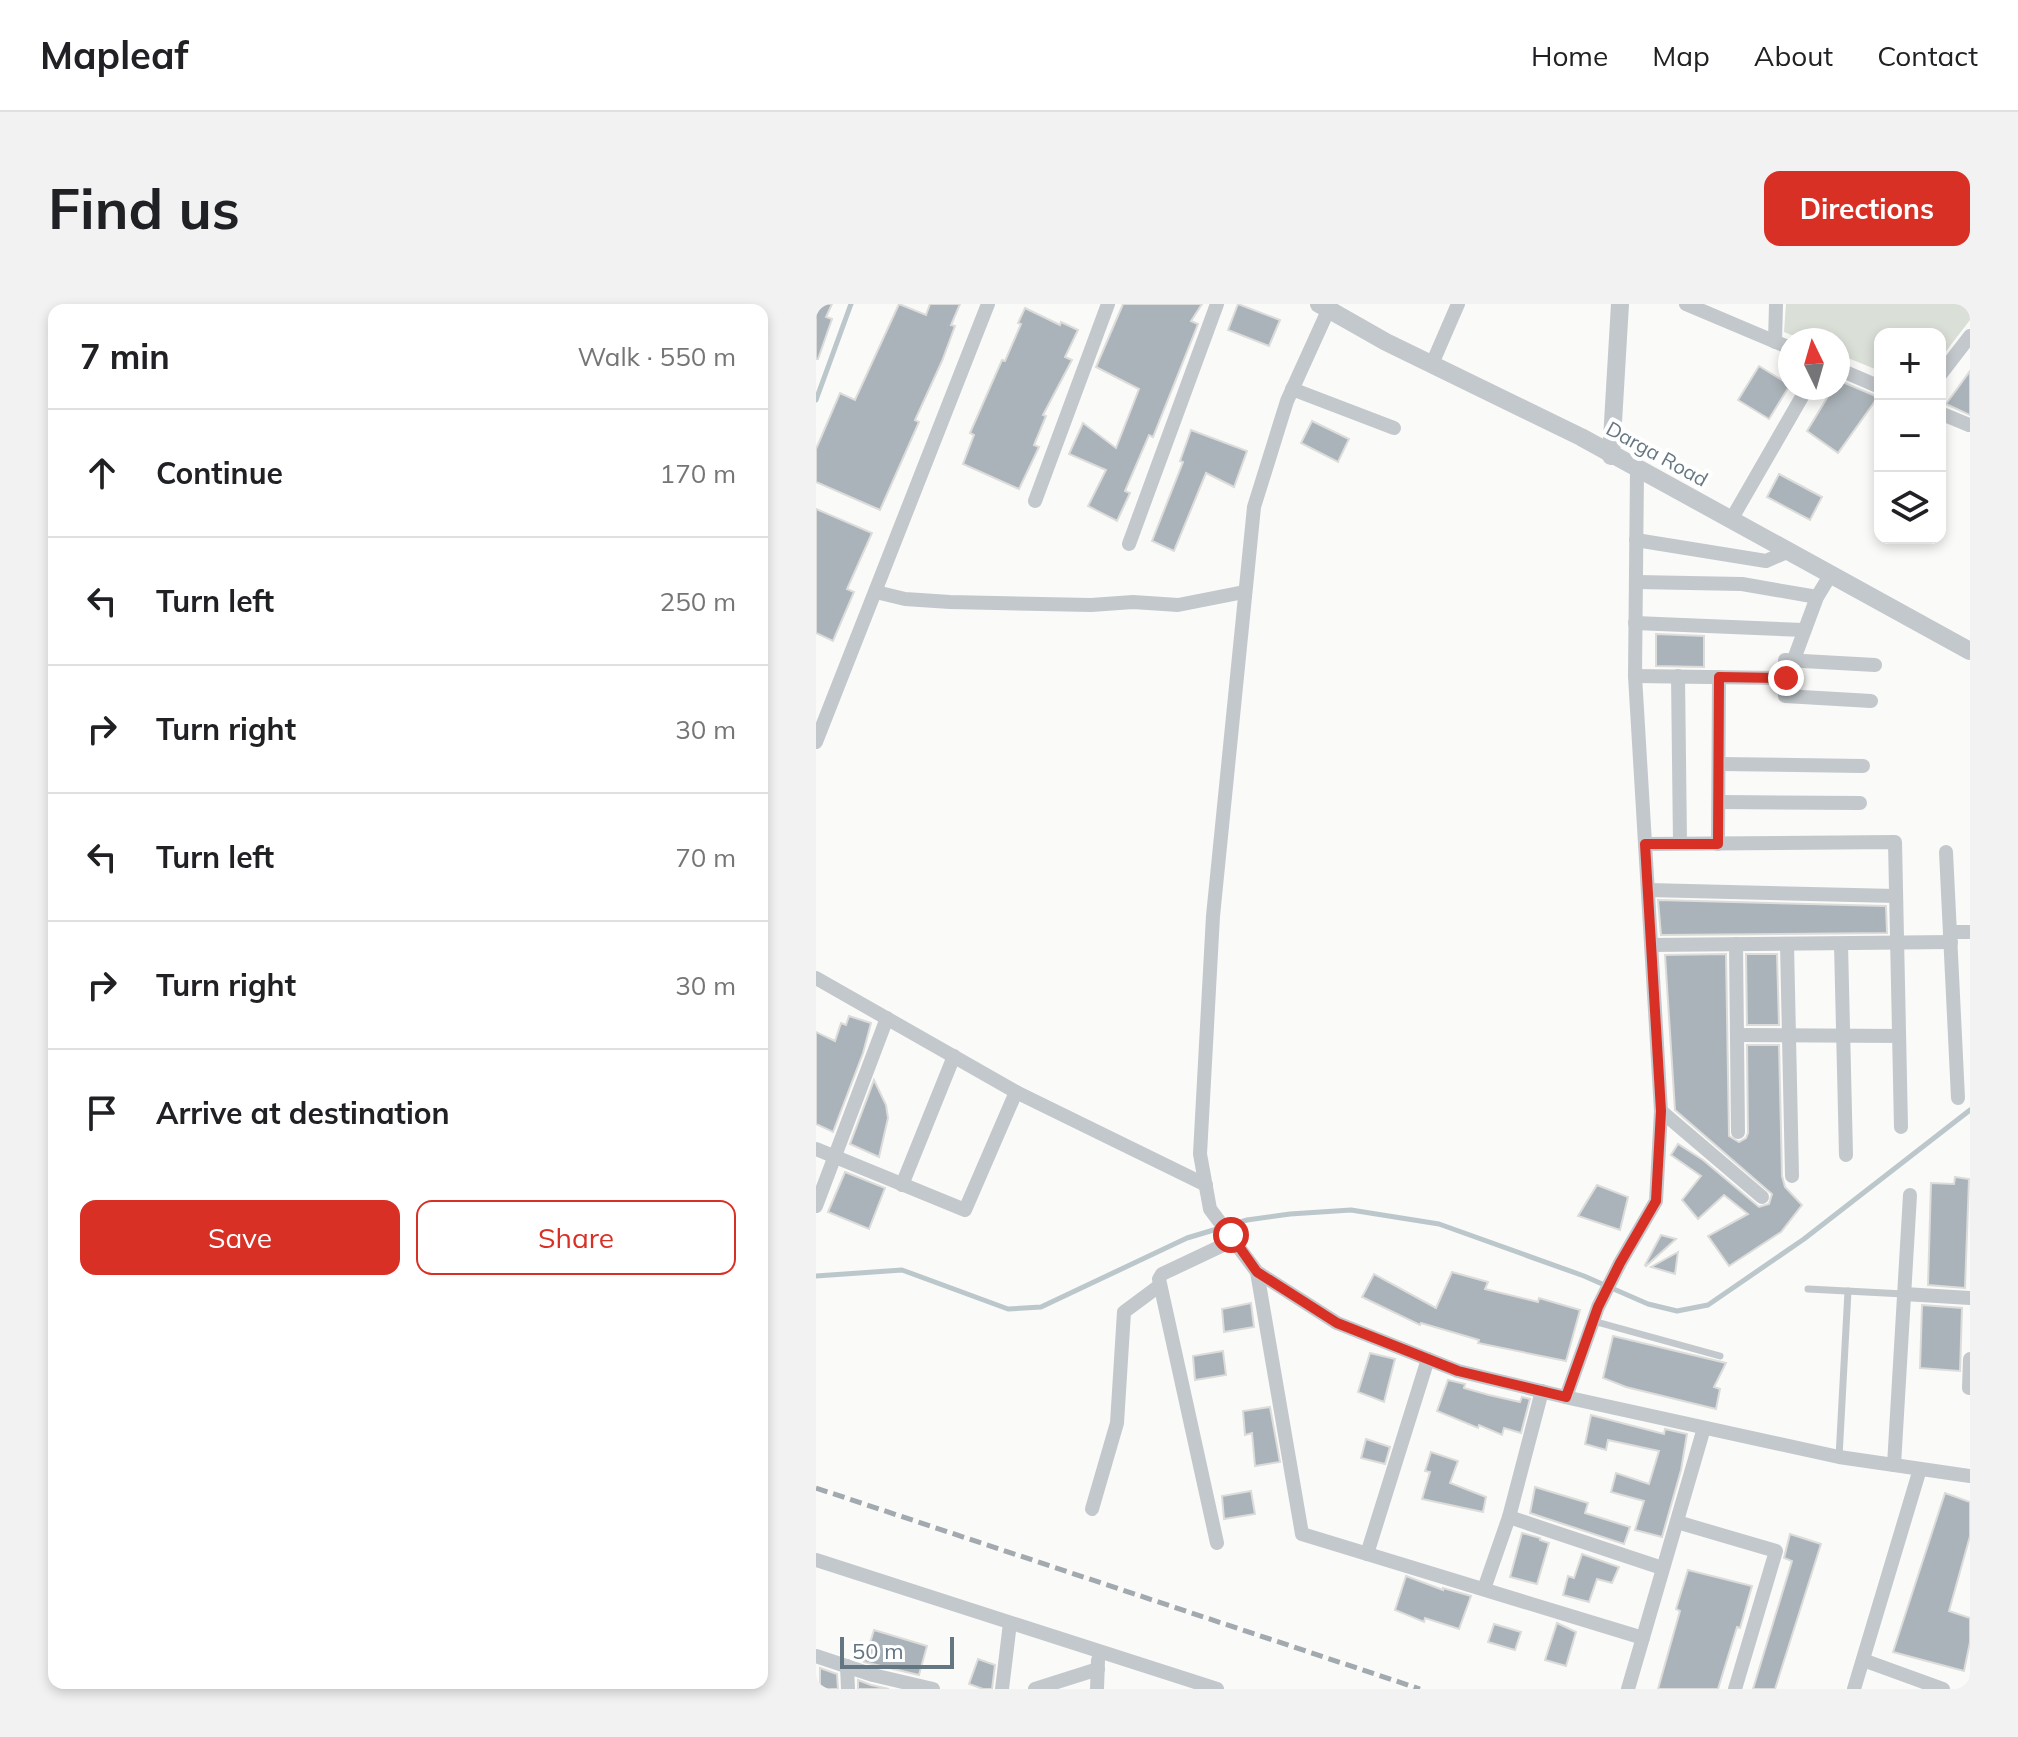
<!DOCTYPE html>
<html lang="en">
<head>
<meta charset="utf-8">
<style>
	body { margin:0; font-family:Mulish,sans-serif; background:#f2f2f2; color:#202124 }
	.controls { position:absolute; right:24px; top:24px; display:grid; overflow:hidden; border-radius:16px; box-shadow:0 4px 12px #0003 }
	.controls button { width:72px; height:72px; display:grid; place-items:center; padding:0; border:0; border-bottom:2px solid #e0e0e0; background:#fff; color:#202124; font:40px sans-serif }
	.compass { position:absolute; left:962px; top:24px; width:72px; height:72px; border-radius:50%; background:#fff; box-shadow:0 4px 12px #0003; rotate:355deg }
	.scale { position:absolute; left:24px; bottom:20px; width:114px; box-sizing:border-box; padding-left:8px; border:4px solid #657683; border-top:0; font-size:22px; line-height:28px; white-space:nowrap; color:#657683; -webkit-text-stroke:6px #fff; paint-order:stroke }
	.stop { position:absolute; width:24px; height:24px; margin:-18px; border:6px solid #d93025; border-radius:50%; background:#fff }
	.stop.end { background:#d93025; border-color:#fff; box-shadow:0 2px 8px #0008 }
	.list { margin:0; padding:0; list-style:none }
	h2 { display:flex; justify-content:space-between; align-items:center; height:104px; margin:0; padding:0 32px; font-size:34px }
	h2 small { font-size:26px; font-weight:400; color:#757577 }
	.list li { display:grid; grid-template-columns:52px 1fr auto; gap:24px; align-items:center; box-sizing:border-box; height:128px; padding:0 32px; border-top:2px solid #e0e0e0 }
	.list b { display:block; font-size:30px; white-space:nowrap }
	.list em { font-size:26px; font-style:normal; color:#757577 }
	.actions { display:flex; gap:16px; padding:24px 32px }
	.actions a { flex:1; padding:18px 0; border:2px solid #d93025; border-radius:16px; text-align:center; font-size:28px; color:#d93025 }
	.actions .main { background:#d93025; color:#fff }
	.icon { flex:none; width:44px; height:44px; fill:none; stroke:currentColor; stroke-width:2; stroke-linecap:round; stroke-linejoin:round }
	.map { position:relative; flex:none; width:1154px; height:1385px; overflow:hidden; border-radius:16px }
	header { display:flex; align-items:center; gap:48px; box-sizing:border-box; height:112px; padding:0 40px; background:#fff; border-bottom:2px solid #e0e0e0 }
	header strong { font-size:38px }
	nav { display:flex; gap:44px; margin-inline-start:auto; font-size:28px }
	.intro { display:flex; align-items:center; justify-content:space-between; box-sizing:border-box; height:192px; padding:0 48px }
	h1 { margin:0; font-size:56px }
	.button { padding:20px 36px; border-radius:16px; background:#d93025; color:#fff; font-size:28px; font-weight:700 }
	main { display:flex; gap:48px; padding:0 48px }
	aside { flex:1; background:#fff; border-radius:16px; box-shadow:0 4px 12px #0003 }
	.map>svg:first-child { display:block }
</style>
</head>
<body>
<header>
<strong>Mapleaf</strong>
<nav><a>Home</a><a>Map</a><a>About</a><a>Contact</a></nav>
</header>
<div class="intro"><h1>Find us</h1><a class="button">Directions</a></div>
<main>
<aside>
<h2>7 min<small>Walk · 550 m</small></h2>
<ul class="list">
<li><svg class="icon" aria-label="ahead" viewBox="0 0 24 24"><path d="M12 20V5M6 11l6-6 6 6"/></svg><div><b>Continue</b></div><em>170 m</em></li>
<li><svg class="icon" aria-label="left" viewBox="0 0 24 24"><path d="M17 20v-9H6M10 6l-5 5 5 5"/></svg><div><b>Turn left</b></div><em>250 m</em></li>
<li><svg class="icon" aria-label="right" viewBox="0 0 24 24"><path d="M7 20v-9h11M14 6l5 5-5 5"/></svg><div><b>Turn right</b></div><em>30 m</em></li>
<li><svg class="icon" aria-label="left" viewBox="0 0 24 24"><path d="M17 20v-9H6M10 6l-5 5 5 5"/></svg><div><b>Turn left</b></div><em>70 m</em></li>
<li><svg class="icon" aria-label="right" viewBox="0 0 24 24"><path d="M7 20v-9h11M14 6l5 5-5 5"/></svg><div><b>Turn right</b></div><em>30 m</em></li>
<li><svg class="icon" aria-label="arrive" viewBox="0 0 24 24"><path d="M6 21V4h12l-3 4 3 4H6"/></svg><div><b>Arrive at destination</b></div></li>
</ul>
<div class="actions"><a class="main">Save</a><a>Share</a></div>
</aside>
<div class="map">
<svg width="1154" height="1385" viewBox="0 0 1154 1385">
	<rect width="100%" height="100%" fill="#fafaf8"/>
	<!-- green -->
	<path fill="#dadfd7" d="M970,0H1154V16L1124,55V30H1064V67L1022,50V36H988L968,28Z"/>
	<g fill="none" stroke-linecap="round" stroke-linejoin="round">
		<!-- stream -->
		<g stroke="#bbc7cb" stroke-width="5">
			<path d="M0,96L35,0"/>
			<path d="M0,972L86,966L192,1005L225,1003L371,934L431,916L474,910L535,906L623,920L768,972L832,1000L861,1007L892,1001L988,935L1154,806"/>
		</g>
	</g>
	<!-- building -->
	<g fill="#aab3b9" stroke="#dcdcda" stroke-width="2">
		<path d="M0,0H16L10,13L16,15L2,55H0Z"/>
		<path d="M83,0L110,11L114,0H144L135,21L139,22L126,57L99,116L103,118L64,206L0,178V145L24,89L39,96Z"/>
		<path d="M307,0H386L375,17L382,20L337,133L333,131L309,187L314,189L301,217L272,202L290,166L253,150L267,119L300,144L323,85L280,63Z"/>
		<path d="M422,0L464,16L453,42L412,26Z"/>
		<path d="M209,4L244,21L245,18L262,26L249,53L256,56L227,111L230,112L218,141L223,143L203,185L147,160L158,131L154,129L186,56L189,57L205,20L202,19Z"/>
		<path d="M943,62L974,81L953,115L922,96Z"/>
		<path d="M1154,67V111L1130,100Z"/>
		<path d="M1022,76L1062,93L1022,149L991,127L1017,84H1022Z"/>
		<path d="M496,117L533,135L522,158L485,139Z"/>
		<path d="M375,126L431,147L418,183L390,169L358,247L336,237L367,158L364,157Z"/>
		<path d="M963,170L1006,193L994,216L951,193Z"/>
		<path d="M0,205L56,229L31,285L38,288L17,337L0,329Z"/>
		<path d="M840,330L888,332V363L840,362Z"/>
		<path d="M842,596L1070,602L1071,629L845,631Z"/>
		<path d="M910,650L913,832L923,838L930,834L932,829L931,741H963L966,872L969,883L986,901L965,928L913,962L892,932L932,910L908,891L882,915L866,896L885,872L855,851L862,840L887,856L943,903L953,900L956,890L859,806L849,651Z"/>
		<path d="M930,650H961L963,721H931Z"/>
		<path d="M33,712L55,719L47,749L17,828L0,820V728L19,737L25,719L30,721Z"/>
		<path d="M58,776L70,801L72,814L63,853L34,840Z"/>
		<path d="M29,868L69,884L53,925L12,908Z"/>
		<path d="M1139,873L1153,875L1149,984L1112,981L1115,879L1138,880Z"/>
		<path d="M781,881L812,893L804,926L762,912Z"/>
		<path d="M845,931L860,935L830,962L829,961Z"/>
		<path d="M862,948L859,970L835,963Z"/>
		<path d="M636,968L672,978L669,985L722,998L723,994L764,1006L750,1057L662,1039L663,1036L605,1019L604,1021L546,993L558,970L620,1004Z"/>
		<path d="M435,999L438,1023L408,1028L406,1005Z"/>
		<path d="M1106,1001L1146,1004L1144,1067L1104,1064Z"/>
		<path d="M797,1032L910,1059L898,1083L904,1085L900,1105L810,1083L787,1074Z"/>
		<path d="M407,1047L410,1071L379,1076L377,1052Z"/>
		<path d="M554,1049L579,1055L568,1098L542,1088Z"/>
		<path d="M632,1076L649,1080L648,1084L673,1091L704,1098L706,1093L714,1095L705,1129L688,1124L686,1131L663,1121L662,1124L621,1107Z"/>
		<path d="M454,1103L464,1158L439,1162L436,1129L429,1131L427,1107Z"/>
		<path d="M775,1111L848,1130L849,1125L871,1130L865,1166L846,1233L819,1226L828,1197L795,1188L800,1169L833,1180L843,1147L792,1136L790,1146L769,1140Z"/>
		<path d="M550,1135L574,1143L569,1160L545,1154Z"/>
		<path d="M615,1148L642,1157L634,1179L670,1193L667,1208L606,1195L614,1168L609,1167Z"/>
		<path d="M719,1183L772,1199L769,1209L814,1223L808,1240L714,1209Z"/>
		<path d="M435,1187L439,1210L408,1215L406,1192Z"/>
		<path d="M1129,1189L1154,1198V1232L1133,1307L1154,1314V1338L1148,1367L1077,1348Z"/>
		<path d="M706,1229L724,1234V1236L733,1239L721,1280L694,1273Z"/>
		<path d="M974,1230L1005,1240L959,1385H937L976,1257L968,1254Z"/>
		<path d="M766,1250L803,1263L796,1279L781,1275L773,1298L747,1291L752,1272L758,1274Z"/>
		<path d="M872,1266L936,1282L924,1324L921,1323L902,1385H842L864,1307L860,1305Z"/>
		<path d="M590,1272L627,1286V1284L655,1292L643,1325L609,1314L608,1318L579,1306Z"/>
		<path d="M741,1319L760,1328L750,1362L729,1356Z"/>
		<path d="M678,1320L705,1328L699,1346L672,1338Z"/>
		<path d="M58,1326L111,1342L103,1371L48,1358Z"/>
		<path d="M162,1355L179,1361L176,1385H167L153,1380Z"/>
		<path d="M4,1364L21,1370L22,1385H4Z"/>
		<path d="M42,1376L55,1381L73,1385H42Z"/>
	</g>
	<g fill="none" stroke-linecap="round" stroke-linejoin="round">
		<!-- service -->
		<g stroke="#c3c8cc" stroke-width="7">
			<path d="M992,985L1088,990"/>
			<path d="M777,1017L904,1052"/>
			<path d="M1023,1153L1032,987"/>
		</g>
		<!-- minor -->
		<g stroke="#c3c8cc" stroke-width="14">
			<path d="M515,0L471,97L438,203L397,612L384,850L394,905L441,968L521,1019L642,1067L758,1095L1023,1153L1154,1172"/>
			<path d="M870,0L974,44"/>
			<path d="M959,38L960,0"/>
			<path d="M616,60L642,0"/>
			<path d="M1022,65L1064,83"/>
			<path d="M1124,71L1154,32"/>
			<path d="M476,85L578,124"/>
			<path d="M1124,109L1153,121"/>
			<path d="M219,197L292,0"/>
			<path d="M915,216L991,84"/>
			<path d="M820,236L950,257L973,247"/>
			<path d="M313,240L401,0"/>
			<path d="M821,278L926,280L1001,293"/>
			<path d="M60,288L89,295L134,298L275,301L317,298L362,301L428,288"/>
			<path d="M819,319L988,326"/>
			<path d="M978,355L1001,293L1015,270"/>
			<path d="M819,372L970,374"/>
			<path d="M862,372L864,539"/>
			<path d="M1055,397L969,392V356L1059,361"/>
			<path d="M0,438L172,0"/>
			<path d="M903,460L1047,462"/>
			<path d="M903,498L1044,499"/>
			<path d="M829,540L1079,538L1085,823"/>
			<path d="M902,540L903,373"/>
			<path d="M1130,548L1142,794"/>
			<path d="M832,586L1080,592"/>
			<path d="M1135,628H1154"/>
			<path d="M920,640L922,828"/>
			<path d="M971,640L976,872"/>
			<path d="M1025,640L1030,851"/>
			<path d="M835,641L1135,638"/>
			<path d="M0,674L200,788L390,881"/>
			<path d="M922,731L1083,732"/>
			<path d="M845,807L946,893"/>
			<path d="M0,845L149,906L200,788"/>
			<path d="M86,881L138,752"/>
			<path d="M0,902L71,714"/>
			<path d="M441,968L486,1230L827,1334"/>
			<path d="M1088,990L1154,994"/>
			<path d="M1153,1084L1154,1055"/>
			<path d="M750,1093L782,1003L804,959L840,897L845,807L819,372L821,166"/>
			<path d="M1078,1161L1094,891"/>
			<path d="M276,1205L301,1119L308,1008L343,982"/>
			<path d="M693,1213L846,1264"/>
			<path d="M861,1218L960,1247L919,1385"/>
			<path d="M401,1239L343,975L346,970L418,936"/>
			<path d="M551,1250L612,1055"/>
			<path d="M0,1256L401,1385"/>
			<path d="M668,1285L693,1213L726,1087"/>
			<path d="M0,1352L57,1371L117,1385"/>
			<path d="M1047,1356L1127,1385"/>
			<path d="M31,1362L32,1385"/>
			<path d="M186,1385L194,1319"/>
			<path d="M219,1385L282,1365"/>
			<path d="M281,1385L282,1356"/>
			<path d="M812,1385L888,1124"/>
			<path d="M1038,1385L1104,1165"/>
		</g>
		<!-- tertiary -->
		<g stroke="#c3c8cc" stroke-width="18">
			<path d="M503,0L570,38L765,133L1154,347"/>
			<path d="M795,152L804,0"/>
		</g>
		<!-- rail -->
		<path stroke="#a2aab0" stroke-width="5" stroke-dasharray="12 6" stroke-linecap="butt" d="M0,1184L604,1385"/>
	</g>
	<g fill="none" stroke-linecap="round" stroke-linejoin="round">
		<!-- route -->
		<path stroke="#d93025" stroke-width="10" d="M415,931L441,968L521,1019L642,1067L750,1093L782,1003L804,959L840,897L845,807L829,540H902L903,373L970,374"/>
	</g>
	<g text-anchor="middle" stroke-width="8" stroke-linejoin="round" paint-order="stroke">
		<!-- street labels -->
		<g font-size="20" fill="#657683" stroke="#fff">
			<text transform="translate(841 150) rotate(29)" y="7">Darga Road</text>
		</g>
	</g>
</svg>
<div class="controls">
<button>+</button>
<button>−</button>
<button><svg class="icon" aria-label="layers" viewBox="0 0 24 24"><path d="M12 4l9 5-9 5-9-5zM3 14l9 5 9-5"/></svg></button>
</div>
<svg class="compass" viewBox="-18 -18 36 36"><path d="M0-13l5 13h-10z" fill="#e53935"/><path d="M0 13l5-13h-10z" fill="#757577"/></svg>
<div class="scale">50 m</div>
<div class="stop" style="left:415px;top:931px"></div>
<div class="stop end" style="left:970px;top:374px"></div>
</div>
</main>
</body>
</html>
